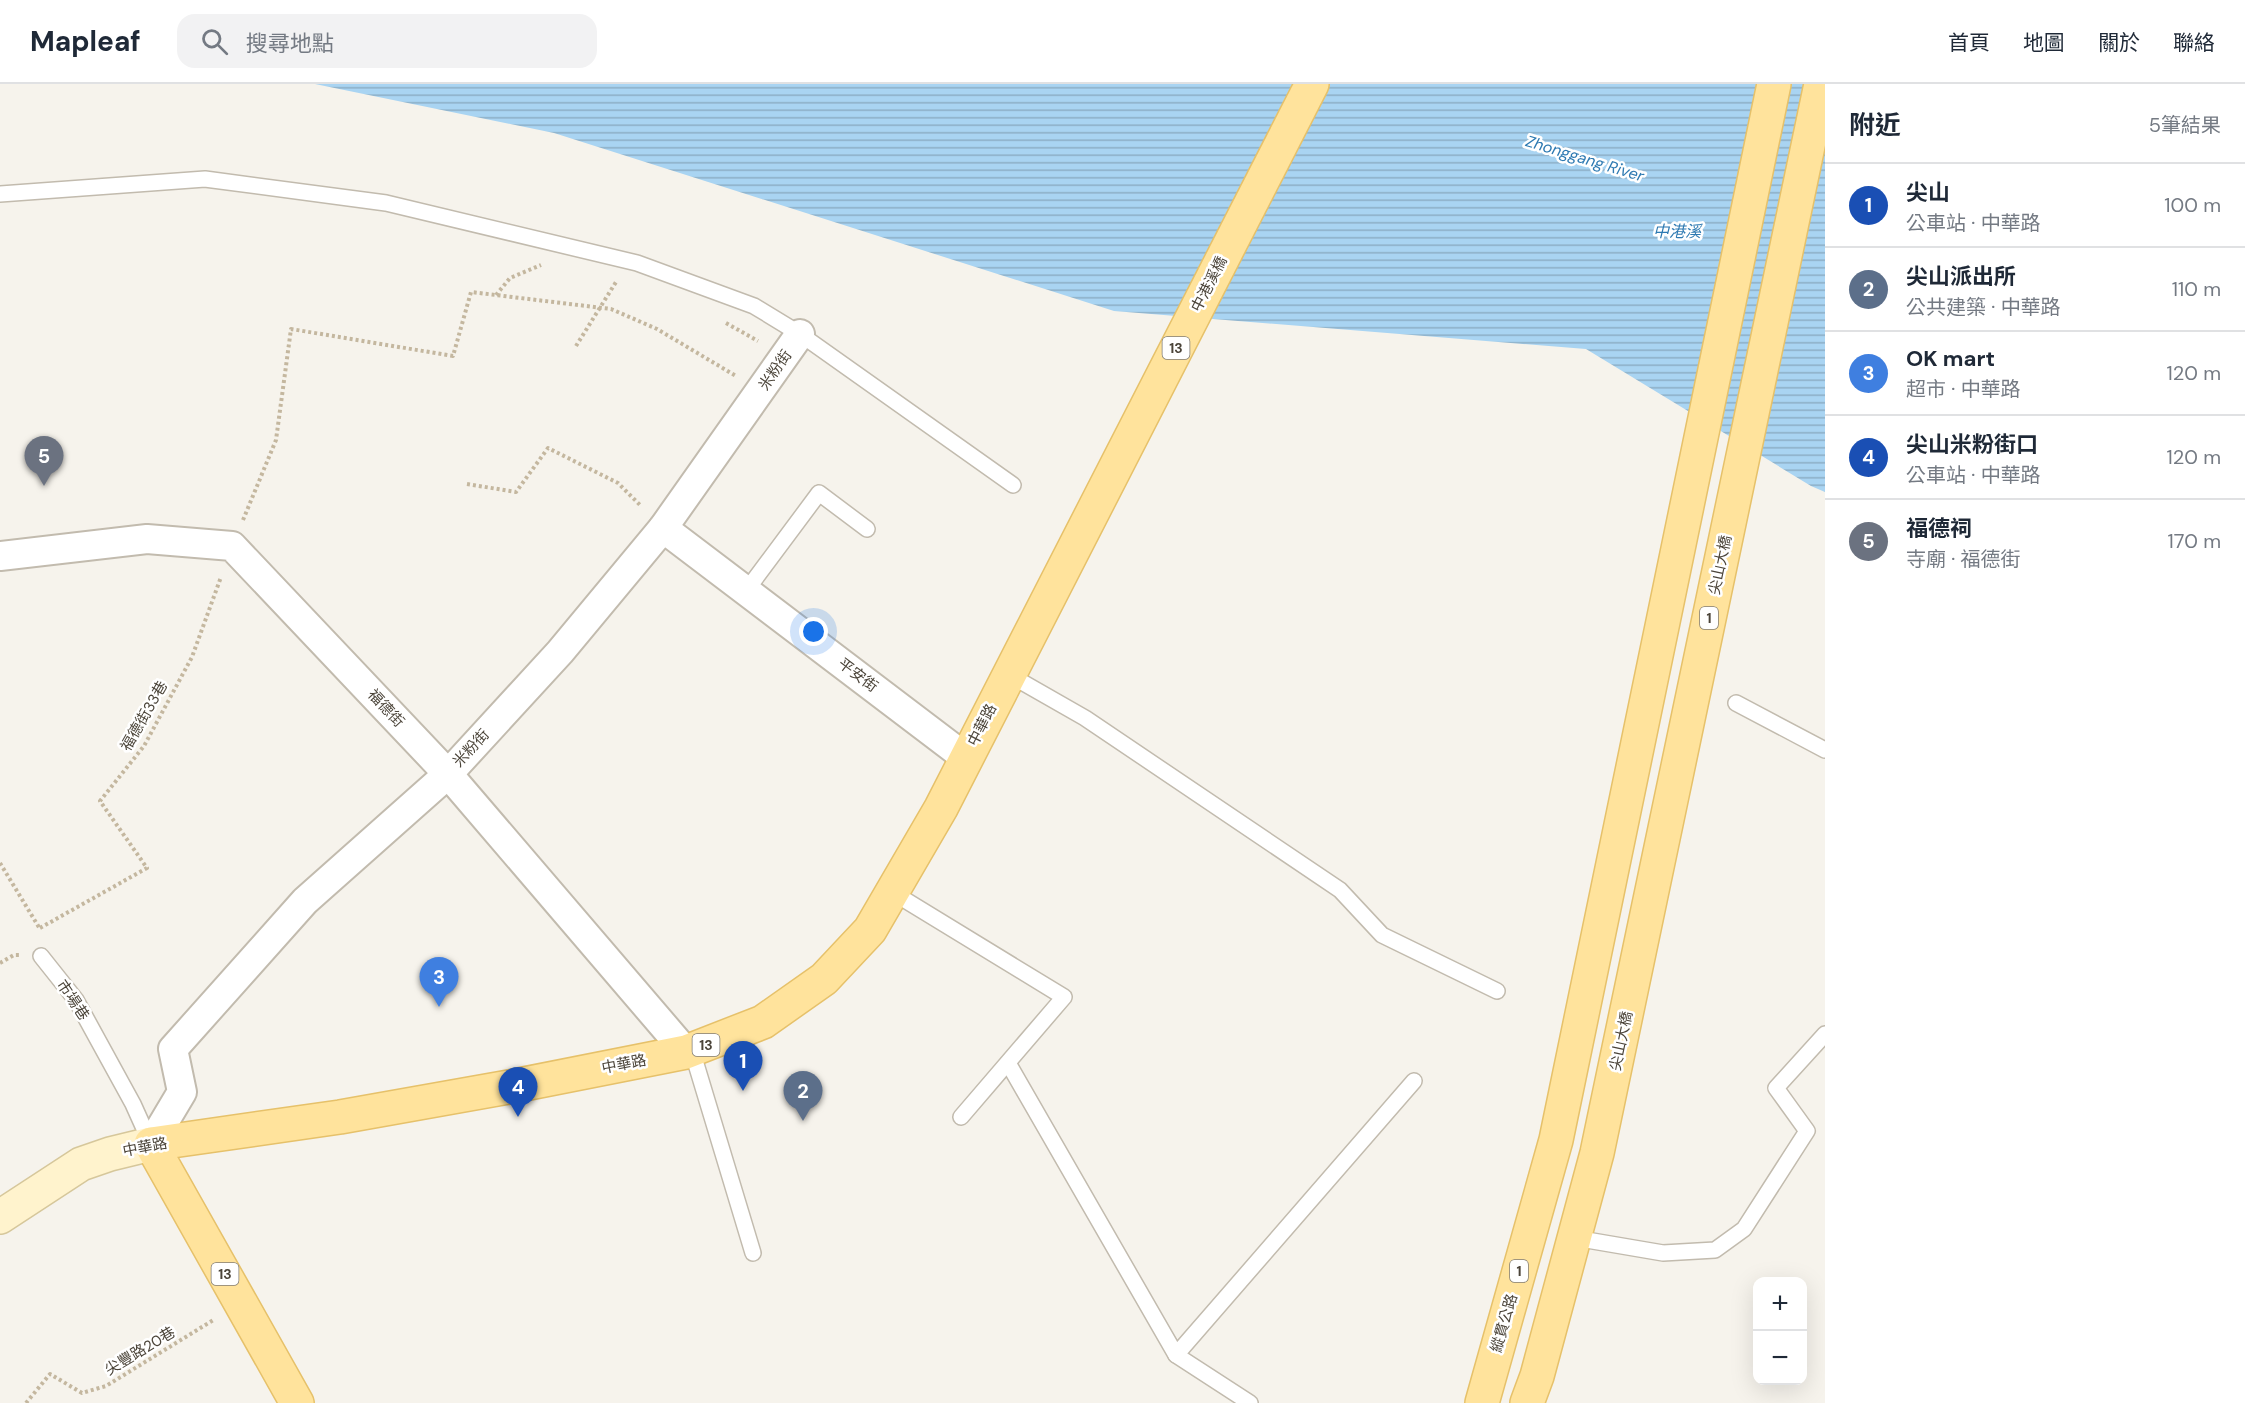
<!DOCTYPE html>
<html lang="zh-TW">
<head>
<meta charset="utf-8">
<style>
	body { margin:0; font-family:"DM Sans","Noto Sans TC",sans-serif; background:#f2f2f3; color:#1f2937 }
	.controls { position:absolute; right:18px; bottom:18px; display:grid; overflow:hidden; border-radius:12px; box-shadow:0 6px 24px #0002 }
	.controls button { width:54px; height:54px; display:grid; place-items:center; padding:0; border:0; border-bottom:2px solid #e0e1e3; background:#fff; color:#1f2937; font:30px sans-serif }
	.you { position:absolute; left:814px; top:548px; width:21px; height:21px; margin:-15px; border:4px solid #fff; border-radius:50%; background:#1a73e8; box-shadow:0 0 0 9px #1a73e833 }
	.badge { display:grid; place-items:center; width:39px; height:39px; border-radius:50%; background:#111827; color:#fff; font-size:20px; font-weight:700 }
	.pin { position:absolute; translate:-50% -50px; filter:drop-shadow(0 2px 3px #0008) }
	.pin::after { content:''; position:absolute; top:32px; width:21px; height:18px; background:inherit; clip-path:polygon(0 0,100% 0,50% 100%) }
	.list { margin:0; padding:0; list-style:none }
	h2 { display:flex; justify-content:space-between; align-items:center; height:78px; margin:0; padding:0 24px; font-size:26px }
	h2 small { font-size:20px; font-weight:400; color:#747a83 }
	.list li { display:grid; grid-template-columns:39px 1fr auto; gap:18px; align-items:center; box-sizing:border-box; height:84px; padding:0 24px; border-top:2px solid #e0e1e3 }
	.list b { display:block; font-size:22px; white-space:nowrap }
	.list p { margin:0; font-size:20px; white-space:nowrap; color:#747a83 }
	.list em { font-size:20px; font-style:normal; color:#747a83 }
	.icon { flex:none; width:33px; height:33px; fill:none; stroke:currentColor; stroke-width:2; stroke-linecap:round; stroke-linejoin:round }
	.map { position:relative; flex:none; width:1825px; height:1319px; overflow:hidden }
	header { display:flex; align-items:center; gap:36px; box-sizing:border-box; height:84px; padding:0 30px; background:#fff; border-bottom:2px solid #e0e1e3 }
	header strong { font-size:28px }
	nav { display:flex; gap:33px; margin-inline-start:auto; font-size:21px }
	.search { width:420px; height:54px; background:#f2f2f3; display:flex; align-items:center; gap:15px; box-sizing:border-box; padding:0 21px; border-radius:18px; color:#747a83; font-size:22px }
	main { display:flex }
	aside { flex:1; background:#fff }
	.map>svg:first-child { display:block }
</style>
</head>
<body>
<header>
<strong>Mapleaf</strong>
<div class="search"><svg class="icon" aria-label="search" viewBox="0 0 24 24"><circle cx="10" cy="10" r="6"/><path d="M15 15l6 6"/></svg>搜尋地點</div>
<nav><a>首頁</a><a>地圖</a><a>關於</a><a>聯絡</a></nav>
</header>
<main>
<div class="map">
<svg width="1825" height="1319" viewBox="0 0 1825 1319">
	<defs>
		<pattern id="water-rules" width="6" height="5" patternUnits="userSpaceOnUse" patternTransform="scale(1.5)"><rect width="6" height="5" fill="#a9d4f2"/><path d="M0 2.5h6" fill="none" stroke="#8caec5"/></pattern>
	</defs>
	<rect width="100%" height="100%" fill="#f6f3ec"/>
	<!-- water -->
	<path fill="url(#water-rules)" d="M315,0H1825V408L1811,402L1586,265L1114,227L554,49Z"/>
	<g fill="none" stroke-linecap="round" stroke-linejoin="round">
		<defs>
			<g id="lane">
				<path d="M0,110L205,95L386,119L637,179L754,222L800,250L1013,401"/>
				<path d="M746,507L819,409L867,445"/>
				<path d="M1008,590L1085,634L1340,806L1382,851L1497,907"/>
				<path d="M1736,619L1825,666"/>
				<path d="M892,808L1064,913L961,1033"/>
				<path d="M41,872L76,916L133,1020L151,1060"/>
				<path d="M686,968L696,980L753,1169"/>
				<path d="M1008,979L1176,1271L1414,997"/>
				<path d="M1575,1154L1663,1169L1715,1166L1744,1145L1807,1047L1776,1004L1825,950"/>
				<path d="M1176,1271L1250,1319"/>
			</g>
			<g id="street">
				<path d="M663,444L966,674"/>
				<path d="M0,472L147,455L232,462L448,690L686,968"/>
				<path d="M151,1060L182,1008L173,965L305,817L448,690L560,568L663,444L800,250"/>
			</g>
			<path id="secondary" d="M0,1133L81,1080L110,1070L151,1060"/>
			<g id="primary">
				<path d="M297,1319L151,1060L340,1033L509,1003L686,968L763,938L824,895L870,846L941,724L1312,0"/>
				<path d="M1482,1319L1556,1056L1774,0"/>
				<path d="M1527,1319L1537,1292L1597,1069L1821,0"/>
			</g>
		</defs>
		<!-- lane casing -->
		<use href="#lane" stroke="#c2bbae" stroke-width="18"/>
		<!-- street casing -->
		<use href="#street" stroke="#c2bbae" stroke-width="32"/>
		<!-- secondary casing -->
		<use href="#secondary" stroke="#d6c79b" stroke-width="36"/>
		<!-- primary casing -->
		<use href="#primary" stroke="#e6c16a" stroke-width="36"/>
		<!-- path -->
		<g stroke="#c4b79f" stroke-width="4" stroke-dasharray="3 3" stroke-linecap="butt">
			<path d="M496,211L510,194L541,181"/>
			<path d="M726,239L758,257"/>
			<path d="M576,262L616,198"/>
			<path d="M467,400L516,408L548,364L618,399L641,422"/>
			<path d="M243,436L276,356L291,245L453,272L471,208L611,225L657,245L736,292"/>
			<path d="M0,779L40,845"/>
			<path d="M40,844L147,784L100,717L144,662L192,573L221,493"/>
			<path d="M0,879L14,871H19"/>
			<path d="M26,1319L50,1290L82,1309L106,1302L215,1235"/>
		</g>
		<!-- lane -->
		<use href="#lane" stroke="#fff" stroke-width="15"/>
		<!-- street -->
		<use href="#street" stroke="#fff" stroke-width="28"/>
		<!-- secondary -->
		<use href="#secondary" stroke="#fff3cd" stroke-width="33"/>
		<!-- primary -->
		<use href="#primary" stroke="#ffe39c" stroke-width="33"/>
	</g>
	<g text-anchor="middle" stroke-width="5" stroke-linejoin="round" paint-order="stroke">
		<!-- shield labels -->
		<g fill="#fff" stroke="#817c74" stroke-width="1.5">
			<rect x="1162.5" y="253" width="27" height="22" rx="4.5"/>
			<rect x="1700" y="523" width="18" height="22" rx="4.5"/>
			<rect x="692.5" y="950" width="27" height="22" rx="4.5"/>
			<rect x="1510" y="1176" width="18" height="22" rx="4.5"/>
			<rect x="211.5" y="1179" width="27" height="22" rx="4.5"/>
		</g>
		<g font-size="14" font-weight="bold" fill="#4b4439">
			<text x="1176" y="269">13</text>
			<text x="1709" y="539">1</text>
			<text x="706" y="966">13</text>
			<text x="1519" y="1192">1</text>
			<text x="225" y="1195">13</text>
		</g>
		<!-- street labels -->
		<g font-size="15" fill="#4b4439" stroke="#fff">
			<text transform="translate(1209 200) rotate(-63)" y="5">中港溪橋</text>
			<text transform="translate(775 286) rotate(-55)" y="5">米粉街</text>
			<text transform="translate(1720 481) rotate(-78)" y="5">尖山大橋</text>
			<text transform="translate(858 591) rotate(37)" y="5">平安街</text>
			<text transform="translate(386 624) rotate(47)" y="5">福德街</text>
			<text transform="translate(144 632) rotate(-60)" y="5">福德街33巷</text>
			<text transform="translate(982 641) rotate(-63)" y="5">中華路</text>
			<text transform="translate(471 664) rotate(-47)" y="5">米粉街</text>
			<text transform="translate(73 916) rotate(56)" y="5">市場巷</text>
			<text transform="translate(1621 957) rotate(-78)" y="5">尖山大橋</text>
			<text transform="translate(624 980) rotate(-11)" y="5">中華路</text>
			<text transform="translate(145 1063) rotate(-11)" y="5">中華路</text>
			<text transform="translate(1504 1239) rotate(-74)" y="5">縱貫公路</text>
			<text transform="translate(140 1267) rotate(-31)" y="5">尖豐路20巷</text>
		</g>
		<!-- water labels -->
		<g font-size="16" font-style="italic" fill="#2e7ab2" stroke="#fff">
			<text transform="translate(1585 74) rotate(17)" y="6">Zhonggang River</text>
			<text x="1677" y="153">中港溪</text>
		</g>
	</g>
</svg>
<div class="controls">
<button>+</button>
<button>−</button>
</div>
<div class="you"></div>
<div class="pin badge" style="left:743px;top:1007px;background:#1a4fb4">1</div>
<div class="pin badge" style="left:803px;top:1037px;background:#5c6f8a">2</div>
<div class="pin badge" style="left:439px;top:923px;background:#3f7fe0">3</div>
<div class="pin badge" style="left:518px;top:1033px;background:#1a4fb4">4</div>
<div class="pin badge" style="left:44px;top:402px;background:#6b7280">5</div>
</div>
<aside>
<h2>附近<small>5筆結果</small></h2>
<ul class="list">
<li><span class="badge" style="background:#1a4fb4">1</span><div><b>尖山</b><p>公車站 · 中華路</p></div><em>100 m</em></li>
<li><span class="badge" style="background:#5c6f8a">2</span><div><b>尖山派出所</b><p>公共建築 · 中華路</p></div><em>110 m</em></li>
<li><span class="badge" style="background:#3f7fe0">3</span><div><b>OK mart</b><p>超市 · 中華路</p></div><em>120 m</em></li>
<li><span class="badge" style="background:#1a4fb4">4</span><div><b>尖山米粉街口</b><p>公車站 · 中華路</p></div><em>120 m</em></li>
<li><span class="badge" style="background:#6b7280">5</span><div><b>福德祠</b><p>寺廟 · 福德街</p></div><em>170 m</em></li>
</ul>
</aside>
</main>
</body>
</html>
